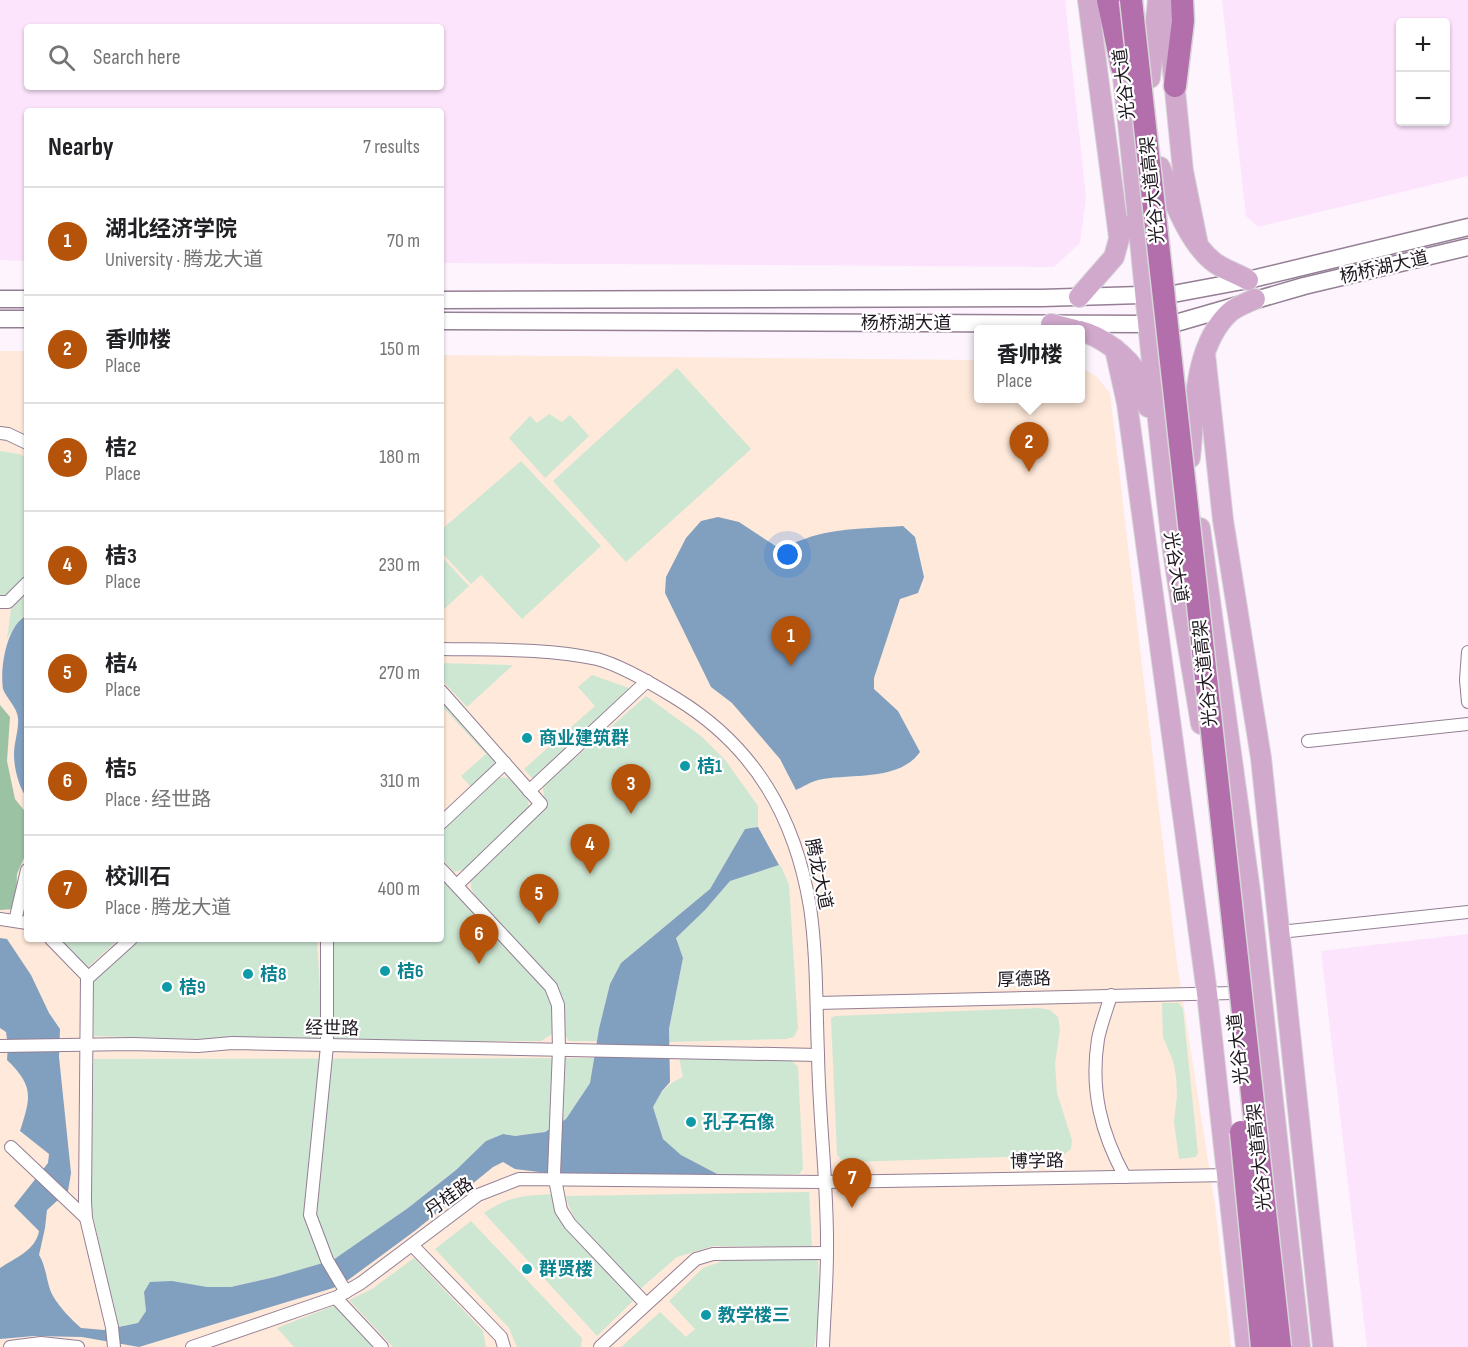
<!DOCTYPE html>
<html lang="en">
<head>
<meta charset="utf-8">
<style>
	body { margin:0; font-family:"Sofia Sans Condensed","Noto Sans SC",sans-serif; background:#f2f2f2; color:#202124 }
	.controls { position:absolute; right:18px; top:18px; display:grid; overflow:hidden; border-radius:6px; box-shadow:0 2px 4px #0004 }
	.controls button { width:54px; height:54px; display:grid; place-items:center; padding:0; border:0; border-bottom:2px solid #e0e0e0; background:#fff; color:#202124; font:30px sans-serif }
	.you { position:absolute; left:788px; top:555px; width:21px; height:21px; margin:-15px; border:4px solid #fff; border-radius:50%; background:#1a73e8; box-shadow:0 0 0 9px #1a73e833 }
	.badge { display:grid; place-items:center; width:39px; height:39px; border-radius:50%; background:#b45309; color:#fff; font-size:20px; font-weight:700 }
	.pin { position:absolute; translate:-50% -50px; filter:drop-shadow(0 2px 3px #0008) }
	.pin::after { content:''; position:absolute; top:32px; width:21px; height:18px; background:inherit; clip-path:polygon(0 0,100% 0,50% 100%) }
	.popup { position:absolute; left:974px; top:325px; width:111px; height:78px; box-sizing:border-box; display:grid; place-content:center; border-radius:6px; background:#fff; filter:drop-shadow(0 2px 4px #0005); font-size:20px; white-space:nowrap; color:#757577 }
	.popup b { font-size:22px; color:#202124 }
	.popup::after { content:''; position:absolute; left:50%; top:100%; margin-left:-12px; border:12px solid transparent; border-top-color:#fff }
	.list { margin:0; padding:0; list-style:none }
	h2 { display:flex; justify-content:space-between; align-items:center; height:78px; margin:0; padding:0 24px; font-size:26px }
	h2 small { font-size:20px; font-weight:400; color:#757577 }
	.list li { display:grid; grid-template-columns:39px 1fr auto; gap:18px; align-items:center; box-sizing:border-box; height:108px; padding:0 24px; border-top:2px solid #e0e0e0 }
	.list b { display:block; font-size:22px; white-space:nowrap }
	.list p { margin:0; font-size:20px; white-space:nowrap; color:#757577 }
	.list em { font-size:20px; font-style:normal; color:#757577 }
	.icon { flex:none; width:33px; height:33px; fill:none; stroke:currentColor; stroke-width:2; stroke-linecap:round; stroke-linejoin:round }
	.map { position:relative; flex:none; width:1468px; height:1347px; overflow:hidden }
	.search { position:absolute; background:#fff; box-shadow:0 2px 4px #0004; left:24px; top:24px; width:420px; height:66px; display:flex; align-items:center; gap:15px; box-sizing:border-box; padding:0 21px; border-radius:6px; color:#757577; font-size:22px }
	.panel { position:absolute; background:#fff; box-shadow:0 2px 4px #0004; left:24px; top:108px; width:420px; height:834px; border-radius:6px }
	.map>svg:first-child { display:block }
</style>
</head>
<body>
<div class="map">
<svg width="1468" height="1347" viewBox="0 0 1468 1347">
	<rect width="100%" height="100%" fill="#fdf4fe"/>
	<!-- built -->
	<g fill="#fce4fc" fill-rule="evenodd">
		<path d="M0,0H1065L1086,197L1080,243L1054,267L441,263V111H27V261L0,260ZM27,27H441V87H27Z"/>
		<path d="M1222,0H1468V176L1258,227L1246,216ZM1400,22H1446V122H1400Z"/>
		<path d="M1468,934V1347H1367L1321,951Z"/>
	</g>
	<!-- education -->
	<path fill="#fee9da" d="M0,351H27V939H441V355L978,360V398H1080V367L1096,376L1110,393L1177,963L1215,1205L1231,1347H0Z"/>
	<!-- green -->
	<g fill="#cee7d3">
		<path d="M677,368L751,449L626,562L553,481Z"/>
		<path d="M549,414L562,422L570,415L589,436L545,478L509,438L530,416L537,423Z"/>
		<path d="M0,451L19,454L27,458V578L6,597H0Z"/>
		<path d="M521,461L601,546L522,619L481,575L471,584L441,552V530Z"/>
		<path d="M441,556L469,586L441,612Z"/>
		<path d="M25,592H27V615L21,618L7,638L12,603Z"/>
		<path d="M441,663L509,665H513L467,707L441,679Z"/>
		<path d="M592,675L632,689L534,780L524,769L595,706L578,687Z"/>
		<path d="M646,696L701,736L726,761L758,806V827L745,829L710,889L621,963L610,984L597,1041H569L565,1036L550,978L474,895L471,888V877L545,809L543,787L550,780Z"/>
		<path d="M441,698L497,762L471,787L461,776L486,754L441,705Z"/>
		<path d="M499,777L508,778C518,787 533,798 528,812L466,869L454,872L441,858V831Z"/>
		<path d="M779,865L781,866L789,885L798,1028L794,1037L786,1039L669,1042V1029L683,958L676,938L705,910L730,881Z"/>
		<path d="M441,874L544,986L552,1001V1034L541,1041H333L332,939H441Z"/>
		<path d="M59,939H119L87,968Z"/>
		<path d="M139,939H317L322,1028L316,1042L94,1036V979Z"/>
		<path d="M1162,1003H1179L1183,1009L1198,1153L1196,1157L1179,1159L1174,1122L1177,1096L1176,1076L1173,1061L1163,1037Z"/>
		<path d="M1039,1008L1050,1010L1058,1017L1060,1029L1055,1064L1057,1093L1072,1140L1071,1149L1063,1155L851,1162L843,1161L837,1155L831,1018L835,1016Z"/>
		<path d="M679,1057L791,1060L798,1067L803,1169L799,1174L721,1176L681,1155L663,1139L653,1107C661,1092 667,1084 683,1077Z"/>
		<path d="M594,1058L590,1083L566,1119L545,1132L515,1136L503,1134L486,1141L456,1170L408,1208L333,1260L275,1277L231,1287H207L144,1292L146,1311L138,1323L118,1327L90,1203L94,1059Z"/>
		<path d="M809,1192L812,1247L713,1246L677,1257L639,1290C617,1266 572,1229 566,1196Z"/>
		<path d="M555,1194L559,1212L571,1235L634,1300L597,1336L484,1213C511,1195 523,1196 555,1194Z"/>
		<path d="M471,1221L582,1338L581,1347H517L509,1328L435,1249Z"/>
		<path d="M414,1258L483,1331L486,1347H393L349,1300L372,1289Z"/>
		<path d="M726,1260H818L820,1312L814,1347H621L660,1312L686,1337L695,1329L669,1301L703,1268Z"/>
		<path d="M336,1305L375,1347H294L277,1328Z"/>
	</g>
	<!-- forest -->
	<path fill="#9cc2a4" d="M0,705L10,717L7,761L15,799L27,814V851L17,874L16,909L0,910Z"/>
	<!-- water -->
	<g fill="#819fbf">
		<path d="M718,517L739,522L777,547C790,545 801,540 813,536C842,528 874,528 903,526L915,537L924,577L918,593L900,599L874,678V689L898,711L920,752C899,782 849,773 818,780C810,782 803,787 796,790L780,759L732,703L711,687L665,593L666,577L686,538L701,521Z"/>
		<path d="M27,615V798C19,788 14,768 14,755C14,742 19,730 18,718C17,707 7,699 3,689C0,668 6,626 27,615Z"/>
		<path d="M758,827L779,865L730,881L705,910L676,938L683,958L669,1029L670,1082L662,1091L653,1107L663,1139L681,1155L721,1176L547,1173L515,1169L503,1162L493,1167L416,1230L344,1283L333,1288L139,1347L82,1337L34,1336L0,1339V1268C15,1258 36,1250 39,1231L14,1206L48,1163L49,1154L20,1131C31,1097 34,1086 7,1060L8,1046L6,1032L0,1028V938L7,939L31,975L49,1013L60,1029L59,1057L71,1173L68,1191L47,1210L45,1228L39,1255C47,1268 46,1283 53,1296C60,1308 71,1319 81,1328L104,1330L138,1323L146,1311L144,1292L150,1282L172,1281L207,1287H231L275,1277L333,1260L408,1208L456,1170L486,1141L503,1134L515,1136L545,1132L566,1119L590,1083L599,1029L610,984L621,963L710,889L745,829Z"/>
	</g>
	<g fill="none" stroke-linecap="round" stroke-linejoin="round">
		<defs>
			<g id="street">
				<path d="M0,433L8,434L27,443"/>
				<path d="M0,602H8L27,583"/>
				<path d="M441,649C492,650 546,648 597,659C620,665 656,686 677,699C755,747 795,817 810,907C817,955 816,1005 818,1054C819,1120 828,1186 827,1252C827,1284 824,1316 823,1347"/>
				<path d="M1468,652L1466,680L1468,702"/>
				<path d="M441,691L541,804L457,885"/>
				<path d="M1308,741L1468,724"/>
				<path d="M529,791L647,681"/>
				<path d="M441,823L505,763"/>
				<path d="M441,869L551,987L558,1005L559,1049L554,1174L561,1210L570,1224L646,1304"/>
				<path d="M0,919L27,923"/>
				<path d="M15,921L27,870"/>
				<path d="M1280,932L1468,912"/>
				<path d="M51,939L87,976L85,1201L86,1218L112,1327L114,1347"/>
				<path d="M327,939V1046L310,1215L327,1260L346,1292"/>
				<path d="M87,976H90L131,939"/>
				<path d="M1111,995C1107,1009 1101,1024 1098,1039C1090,1090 1101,1133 1125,1177"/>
				<path d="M817,1003L1232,993"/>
				<path d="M0,1046L132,1044L198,1046L232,1043L818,1055"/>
				<path d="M11,1147L86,1218"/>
				<path d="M412,1245L501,1337L504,1347"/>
				<path d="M336,1298L382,1347"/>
				<path d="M10,1347L41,1343L78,1347"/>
				<path d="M192,1347L337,1297L361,1283L478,1195L519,1179L825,1182L1231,1175"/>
				<path d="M600,1347L696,1259L713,1254L827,1253"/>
			</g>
			<g id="secondary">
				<path d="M0,299H27"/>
				<path d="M441,300L1042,298L1173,294L1248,280L1468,227"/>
				<path d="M0,319H27"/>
				<path d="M441,321L1148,324"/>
				<path d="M1176,323L1304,286L1468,247"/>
			</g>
			<g id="primary">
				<path d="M1088,0L1119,237"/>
				<path d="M1166,0L1183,171L1198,245"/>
				<path d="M1120,51C1139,212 1151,374 1171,535C1179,599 1191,661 1201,724"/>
				<path d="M1150,78L1158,0"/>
				<path d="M1160,167C1173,198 1188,243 1215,263C1225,270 1238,274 1248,280"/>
				<path d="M1079,297L1114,257L1123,225"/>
				<path d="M1051,324L1075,330"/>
				<path d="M1080,331C1101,336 1128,356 1138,375C1143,385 1144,397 1148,407"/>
				<path d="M1115,349L1127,403L1207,993L1246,1347"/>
				<path d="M1205,354L1223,520L1261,758L1323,1347"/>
				<path d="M1190,458C1195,411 1193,346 1230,312C1237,306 1247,303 1255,299"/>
				<path d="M1200,528L1250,891L1300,1347"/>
			</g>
			<g id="highway">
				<path d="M1108,0L1122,67"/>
				<path d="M1175,86L1183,21L1182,0"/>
			</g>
		</defs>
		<!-- street casing -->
		<use href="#street" stroke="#947f94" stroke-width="14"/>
		<!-- secondary casing -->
		<use href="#secondary" stroke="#947f94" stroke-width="19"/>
		<!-- primary casing -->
		<use href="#primary" stroke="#d7d5d7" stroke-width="22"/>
		<!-- highway casing -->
		<use href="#highway" stroke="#d7d5d7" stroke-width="25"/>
		<!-- street -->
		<use href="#street" stroke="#fff" stroke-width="12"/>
		<!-- secondary -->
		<use href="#secondary" stroke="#fff" stroke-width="16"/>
		<!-- primary -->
		<use href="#primary" stroke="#d1a9cd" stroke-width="20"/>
		<!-- highway -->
		<use href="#highway" stroke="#b26fab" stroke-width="22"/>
		<defs>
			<g id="highway-bridge">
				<path d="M1131,0L1280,1347"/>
				<path d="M1241,1132L1262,1347"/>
			</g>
		</defs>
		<!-- highway-bridge casing -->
		<use href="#highway-bridge" stroke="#d7d5d7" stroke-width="25" stroke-linecap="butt"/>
		<!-- highway-bridge -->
		<use href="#highway-bridge" stroke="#b26fab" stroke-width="22"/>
	</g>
	<!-- markers -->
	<g fill="#0f9aa8" stroke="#fff" stroke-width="2">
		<circle cx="527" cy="738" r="6"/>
		<circle cx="685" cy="766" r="6"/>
		<circle cx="385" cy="971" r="6"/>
		<circle cx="248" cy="974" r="6"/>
		<circle cx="167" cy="987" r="6"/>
		<circle cx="691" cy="1122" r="6"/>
		<circle cx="527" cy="1269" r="6"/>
		<circle cx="706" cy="1315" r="6"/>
	</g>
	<g text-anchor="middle" stroke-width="4.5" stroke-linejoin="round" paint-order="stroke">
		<!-- street labels -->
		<g font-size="18" fill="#1f1720" stroke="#fff">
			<text transform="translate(1124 84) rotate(-97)" y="6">光谷大道</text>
			<text transform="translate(1152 190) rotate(-96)" y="6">光谷大道高架</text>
			<text transform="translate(1384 267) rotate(-13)" y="6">杨桥湖大道</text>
			<text x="906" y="329">杨桥湖大道</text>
			<text transform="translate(1176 567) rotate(81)" y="6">光谷大道</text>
			<text transform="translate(1205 673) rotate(-96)" y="6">光谷大道高架</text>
			<text transform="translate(819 874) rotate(78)" y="6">腾龙大道</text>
			<text transform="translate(1024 979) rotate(-2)" y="6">厚德路</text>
			<text transform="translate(332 1028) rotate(1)" y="6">经世路</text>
			<text transform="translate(1238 1049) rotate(-96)" y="6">光谷大道</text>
			<text transform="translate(1259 1157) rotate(-96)" y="6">光谷大道高架</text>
			<text transform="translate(1037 1161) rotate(-1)" y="6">博学路</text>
			<text transform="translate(449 1197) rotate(-35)" y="6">丹桂路</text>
		</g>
		<!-- culture labels -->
		<g font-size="18" font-weight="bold" fill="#0d838f" stroke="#fff" text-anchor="start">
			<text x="539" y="744">商业建筑群</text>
			<text x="697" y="772">桔1</text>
			<text x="397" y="977">桔6</text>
			<text x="260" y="980">桔8</text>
			<text x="179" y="993">桔9</text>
			<text x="703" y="1128">孔子石像</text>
			<text x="539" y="1275">群贤楼</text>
			<text x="718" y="1321">教学楼三</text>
		</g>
	</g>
</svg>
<div class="controls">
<button>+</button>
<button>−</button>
</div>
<div class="you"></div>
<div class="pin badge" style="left:791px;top:666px">1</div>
<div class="pin badge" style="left:1029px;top:472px">2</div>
<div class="popup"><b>香帅楼</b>Place</div>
<div class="pin badge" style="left:631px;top:814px">3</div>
<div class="pin badge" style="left:590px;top:874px">4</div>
<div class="pin badge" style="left:539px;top:924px">5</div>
<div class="pin badge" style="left:479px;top:964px">6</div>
<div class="pin badge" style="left:852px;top:1208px">7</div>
<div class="search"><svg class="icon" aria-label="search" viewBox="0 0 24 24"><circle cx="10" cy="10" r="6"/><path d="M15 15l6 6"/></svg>Search here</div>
<section class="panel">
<h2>Nearby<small>7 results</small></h2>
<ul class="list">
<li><span class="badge">1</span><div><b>湖北经济学院</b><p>University · 腾龙大道</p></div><em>70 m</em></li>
<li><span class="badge">2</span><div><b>香帅楼</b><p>Place</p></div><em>150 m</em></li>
<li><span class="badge">3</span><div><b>桔2</b><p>Place</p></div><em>180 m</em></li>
<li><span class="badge">4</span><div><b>桔3</b><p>Place</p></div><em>230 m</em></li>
<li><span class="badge">5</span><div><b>桔4</b><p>Place</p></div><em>270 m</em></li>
<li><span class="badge">6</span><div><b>桔5</b><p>Place · 经世路</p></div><em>310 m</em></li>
<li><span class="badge">7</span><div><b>校训石</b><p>Place · 腾龙大道</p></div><em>400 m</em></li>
</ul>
</section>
</div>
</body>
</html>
